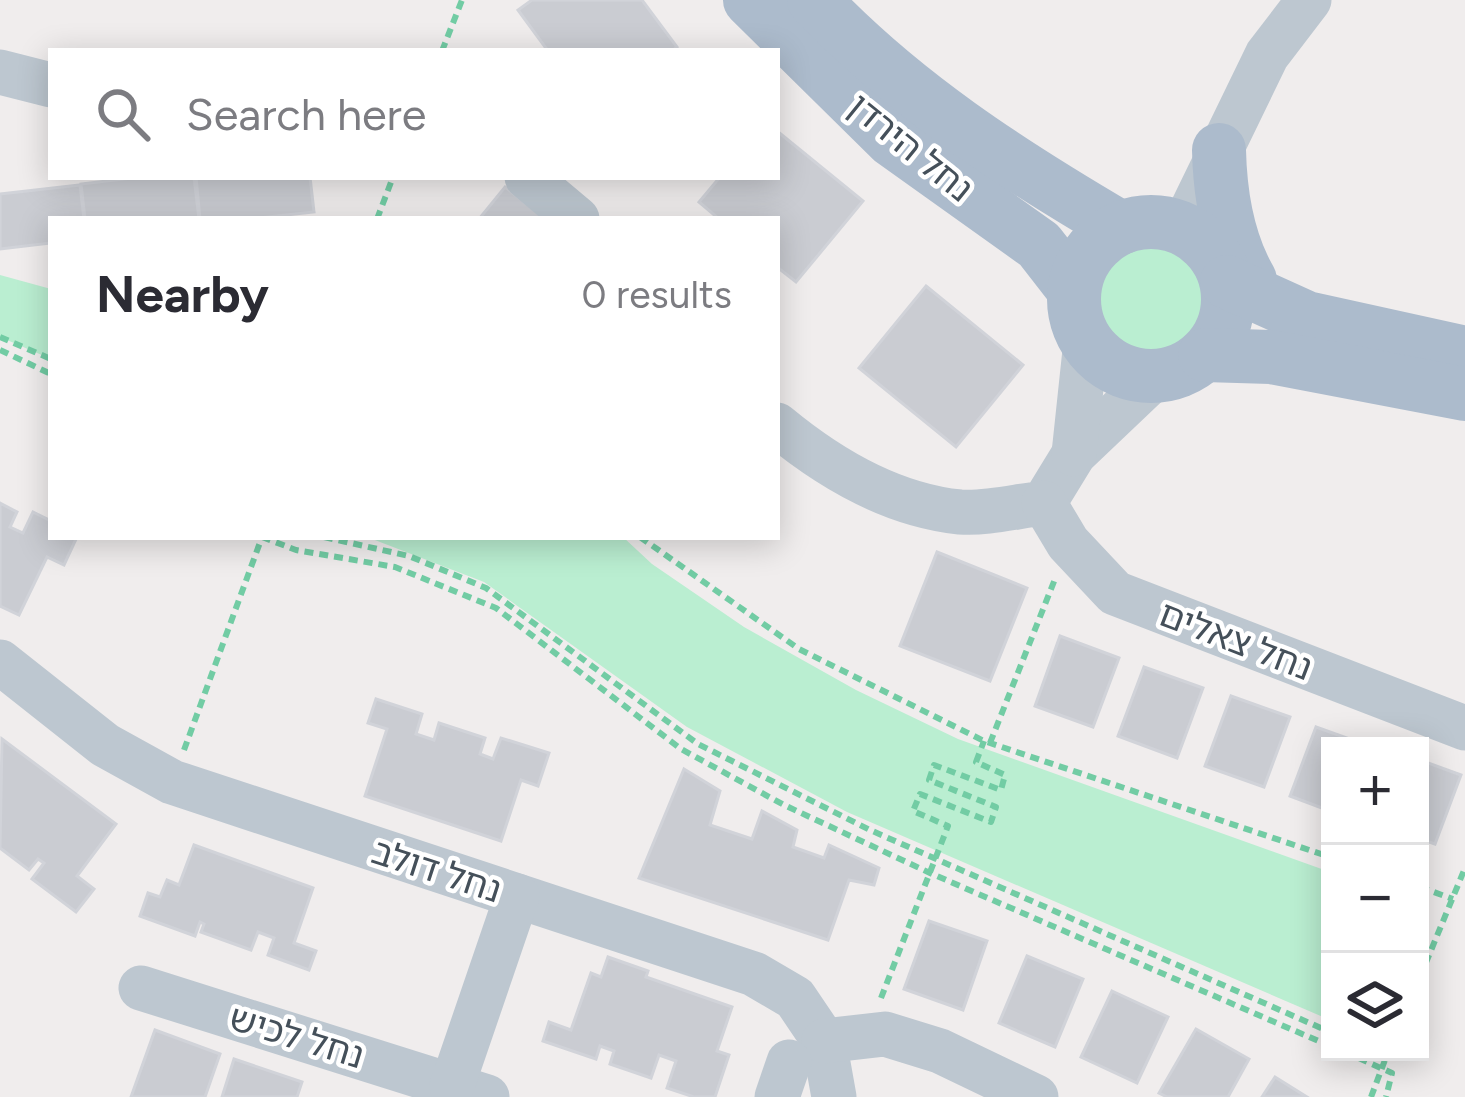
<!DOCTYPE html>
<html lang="en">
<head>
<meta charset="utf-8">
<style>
	body { margin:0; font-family:Figtree,"Noto Sans Hebrew",sans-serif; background:#f7f7f7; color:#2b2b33 }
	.controls { position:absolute; right:36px; bottom:36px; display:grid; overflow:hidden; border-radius:0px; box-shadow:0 6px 30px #0003 }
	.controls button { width:108px; height:108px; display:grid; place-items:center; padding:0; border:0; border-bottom:3px solid #e1e1e2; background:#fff; color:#2b2b33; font:60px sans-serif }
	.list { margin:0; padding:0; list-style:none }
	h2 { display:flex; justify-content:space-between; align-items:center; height:156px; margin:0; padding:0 48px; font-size:51px }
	h2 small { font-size:39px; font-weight:400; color:#7c7c81 }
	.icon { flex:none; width:66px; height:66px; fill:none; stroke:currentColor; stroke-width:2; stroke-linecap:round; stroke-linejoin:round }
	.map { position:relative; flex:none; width:1465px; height:1097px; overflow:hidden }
	.search { position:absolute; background:#fff; box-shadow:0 6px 30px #0003; left:48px; top:48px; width:732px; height:132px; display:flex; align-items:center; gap:30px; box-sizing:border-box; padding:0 42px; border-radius:0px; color:#7c7c81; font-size:45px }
	.panel { position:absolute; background:#fff; box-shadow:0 6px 30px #0003; left:48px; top:216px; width:732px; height:324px; border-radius:0px }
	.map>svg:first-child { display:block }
</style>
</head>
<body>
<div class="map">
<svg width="1465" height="1097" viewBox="0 0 1465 1097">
	<rect width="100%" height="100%" fill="#f0eded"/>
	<!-- green -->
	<g fill="#baeed1">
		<circle cx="1157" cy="300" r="58"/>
		<path d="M0,275L51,289V359L0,337Z"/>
		<path d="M367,537H623L652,564L744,627L856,690L958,739L1330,872V1020L847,812L687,727L484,582Z"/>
	</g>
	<!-- building -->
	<g fill="#caccd2" stroke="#d1d3d9" stroke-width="3">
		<path d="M532,0H642L677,47L672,51H548L518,10Z"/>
		<path d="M777,131L863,201L796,282L777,267V219H719L699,202L720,177H777Z"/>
		<path d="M140,177H194L199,219H85L81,184Z"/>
		<path d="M196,177H310L314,212L249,219H200Z"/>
		<path d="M80,185L84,219H51V243L0,249V194Z"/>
		<path d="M505,187L546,219H479Z"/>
		<path d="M926,286L1023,365L956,447L859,368Z"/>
		<path d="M0,503L17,512L10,527L23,533L33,512L51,521V537H77L64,565L47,557L19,615L0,606Z"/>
		<path d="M937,552L1027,588L990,681L900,646Z"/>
		<path d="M1060,636L1119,658L1093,727L1035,706Z"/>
		<path d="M1144,667L1203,688L1177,758L1118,736Z"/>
		<path d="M1231,696L1290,717L1264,787L1205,766Z"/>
		<path d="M376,699L422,714L416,734L434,740L439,723L485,738L480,754L493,759L501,738L549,753L538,786L521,780L501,841L365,796L387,729L368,723Z"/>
		<path d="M1316,727L1369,746H1330V811L1290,796Z"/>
		<path d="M2,739L116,824L77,876L94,889L76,912L32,879L44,863L38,859L29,870L0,848Z"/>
		<path d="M1420,760L1461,775L1435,844L1420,839Z"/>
		<path d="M684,769L720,791L710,825L752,839L762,811L797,830L793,847L824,858L829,845L879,868L874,885L849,880L828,940L639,878Z"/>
		<path d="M194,845L313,888L294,943L316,951L309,970L268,955L274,938L258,932L251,950L201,932L204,924L200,922L195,936L140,916L148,893L160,897L167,880L179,885Z"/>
		<path d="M929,921L987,941L963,1010L904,989Z"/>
		<path d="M1027,956L1083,979L1055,1047L999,1023Z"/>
		<path d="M608,957L648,971L646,977L732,1007L717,1051L729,1055L715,1097H694L667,1088L676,1061L659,1055L651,1078L610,1064L614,1051L600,1046L596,1059L543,1041L549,1022L571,1030L591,973L601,977Z"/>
		<path d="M1112,991L1168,1017L1137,1083L1081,1057Z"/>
		<path d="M1196,1029L1249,1059L1228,1097H1167L1159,1093Z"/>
		<path d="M155,1030L220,1054L205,1097H131Z"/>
		<path d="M234,1059L302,1082L297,1097H222Z"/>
		<path d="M1275,1077L1307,1097H1262Z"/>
	</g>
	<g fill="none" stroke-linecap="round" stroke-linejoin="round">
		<!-- path -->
		<g stroke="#72cca4" stroke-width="6" stroke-dasharray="9 6" stroke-linecap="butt">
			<path d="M442,51L462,0"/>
			<path d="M377,219L393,177"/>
			<path d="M0,337L51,359"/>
			<path d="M0,350L51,374"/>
			<path d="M262,537L296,550L395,567L496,608L681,749L784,805L930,873L1330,1046"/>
			<path d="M324,537L409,556L486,588L698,744L870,830L1330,1032"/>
			<path d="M640,537L799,649L984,741L1330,857"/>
			<path d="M990,743L1055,579"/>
			<path d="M184,750L262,537"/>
			<path d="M1420,887L1453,899"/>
			<path d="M1420,977L1465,868"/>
			<path d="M881,998L948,826L913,811L920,794L991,822L996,807L929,780L934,765L1001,790L1005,775L976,762L984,741"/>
			<path d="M1345,1052L1392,1073L1386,1097"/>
			<path d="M1371,1097L1388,1052"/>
		</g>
		<!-- minor -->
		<g stroke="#bdc7d0" stroke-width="45">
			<path d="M0,72L51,85"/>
			<path d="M527,177L577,219"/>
			<path d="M1183,228L1267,55L1309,0"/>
			<path d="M777,425C829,468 891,505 960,512C987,514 1017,506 1044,503L1074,454L1155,377"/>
			<path d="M1074,454L1086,341"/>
			<path d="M1044,503L1068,543L1115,593L1465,728"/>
			<path d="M0,662L105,745L172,782L754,974L795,998L824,1041L834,1097"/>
			<path d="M141,988L487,1097"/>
			<path d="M824,1041L885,1034L940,1051L1036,1097"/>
			<path d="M452,1086L517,896"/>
			<path d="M777,1097L789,1062"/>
		</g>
		<!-- major -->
		<g stroke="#acbbcc" stroke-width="54">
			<path d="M750,0L892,140L1039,245L1074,290"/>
			<path d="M814,0C903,94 1010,163 1121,228"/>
			<path d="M1219,150C1220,195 1227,240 1250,280"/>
			<circle cx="1151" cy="299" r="77"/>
			<path d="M1227,282L1307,318L1465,353"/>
			<path d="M1205,355L1271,357L1465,394"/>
		</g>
	</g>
	<g text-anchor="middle" stroke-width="9" stroke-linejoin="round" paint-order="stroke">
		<!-- street labels -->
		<g font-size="36" fill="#45505a" stroke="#fff">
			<text transform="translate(911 147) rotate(39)" y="13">נחל הירדן</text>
			<text transform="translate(1236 640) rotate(21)" y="13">נחל צאלים</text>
			<text transform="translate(437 870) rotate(18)" y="13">נחל דולב</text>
			<text transform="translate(297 1036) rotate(17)" y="13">נחל לכיש</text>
		</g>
	</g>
</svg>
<div class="controls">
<button>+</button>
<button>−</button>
<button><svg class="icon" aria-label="layers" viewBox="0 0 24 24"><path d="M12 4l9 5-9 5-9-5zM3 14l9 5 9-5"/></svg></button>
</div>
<div class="search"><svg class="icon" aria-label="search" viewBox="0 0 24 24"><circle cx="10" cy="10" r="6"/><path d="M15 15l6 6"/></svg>Search here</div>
<section class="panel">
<h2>Nearby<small>0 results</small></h2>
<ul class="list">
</ul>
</section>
</div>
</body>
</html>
